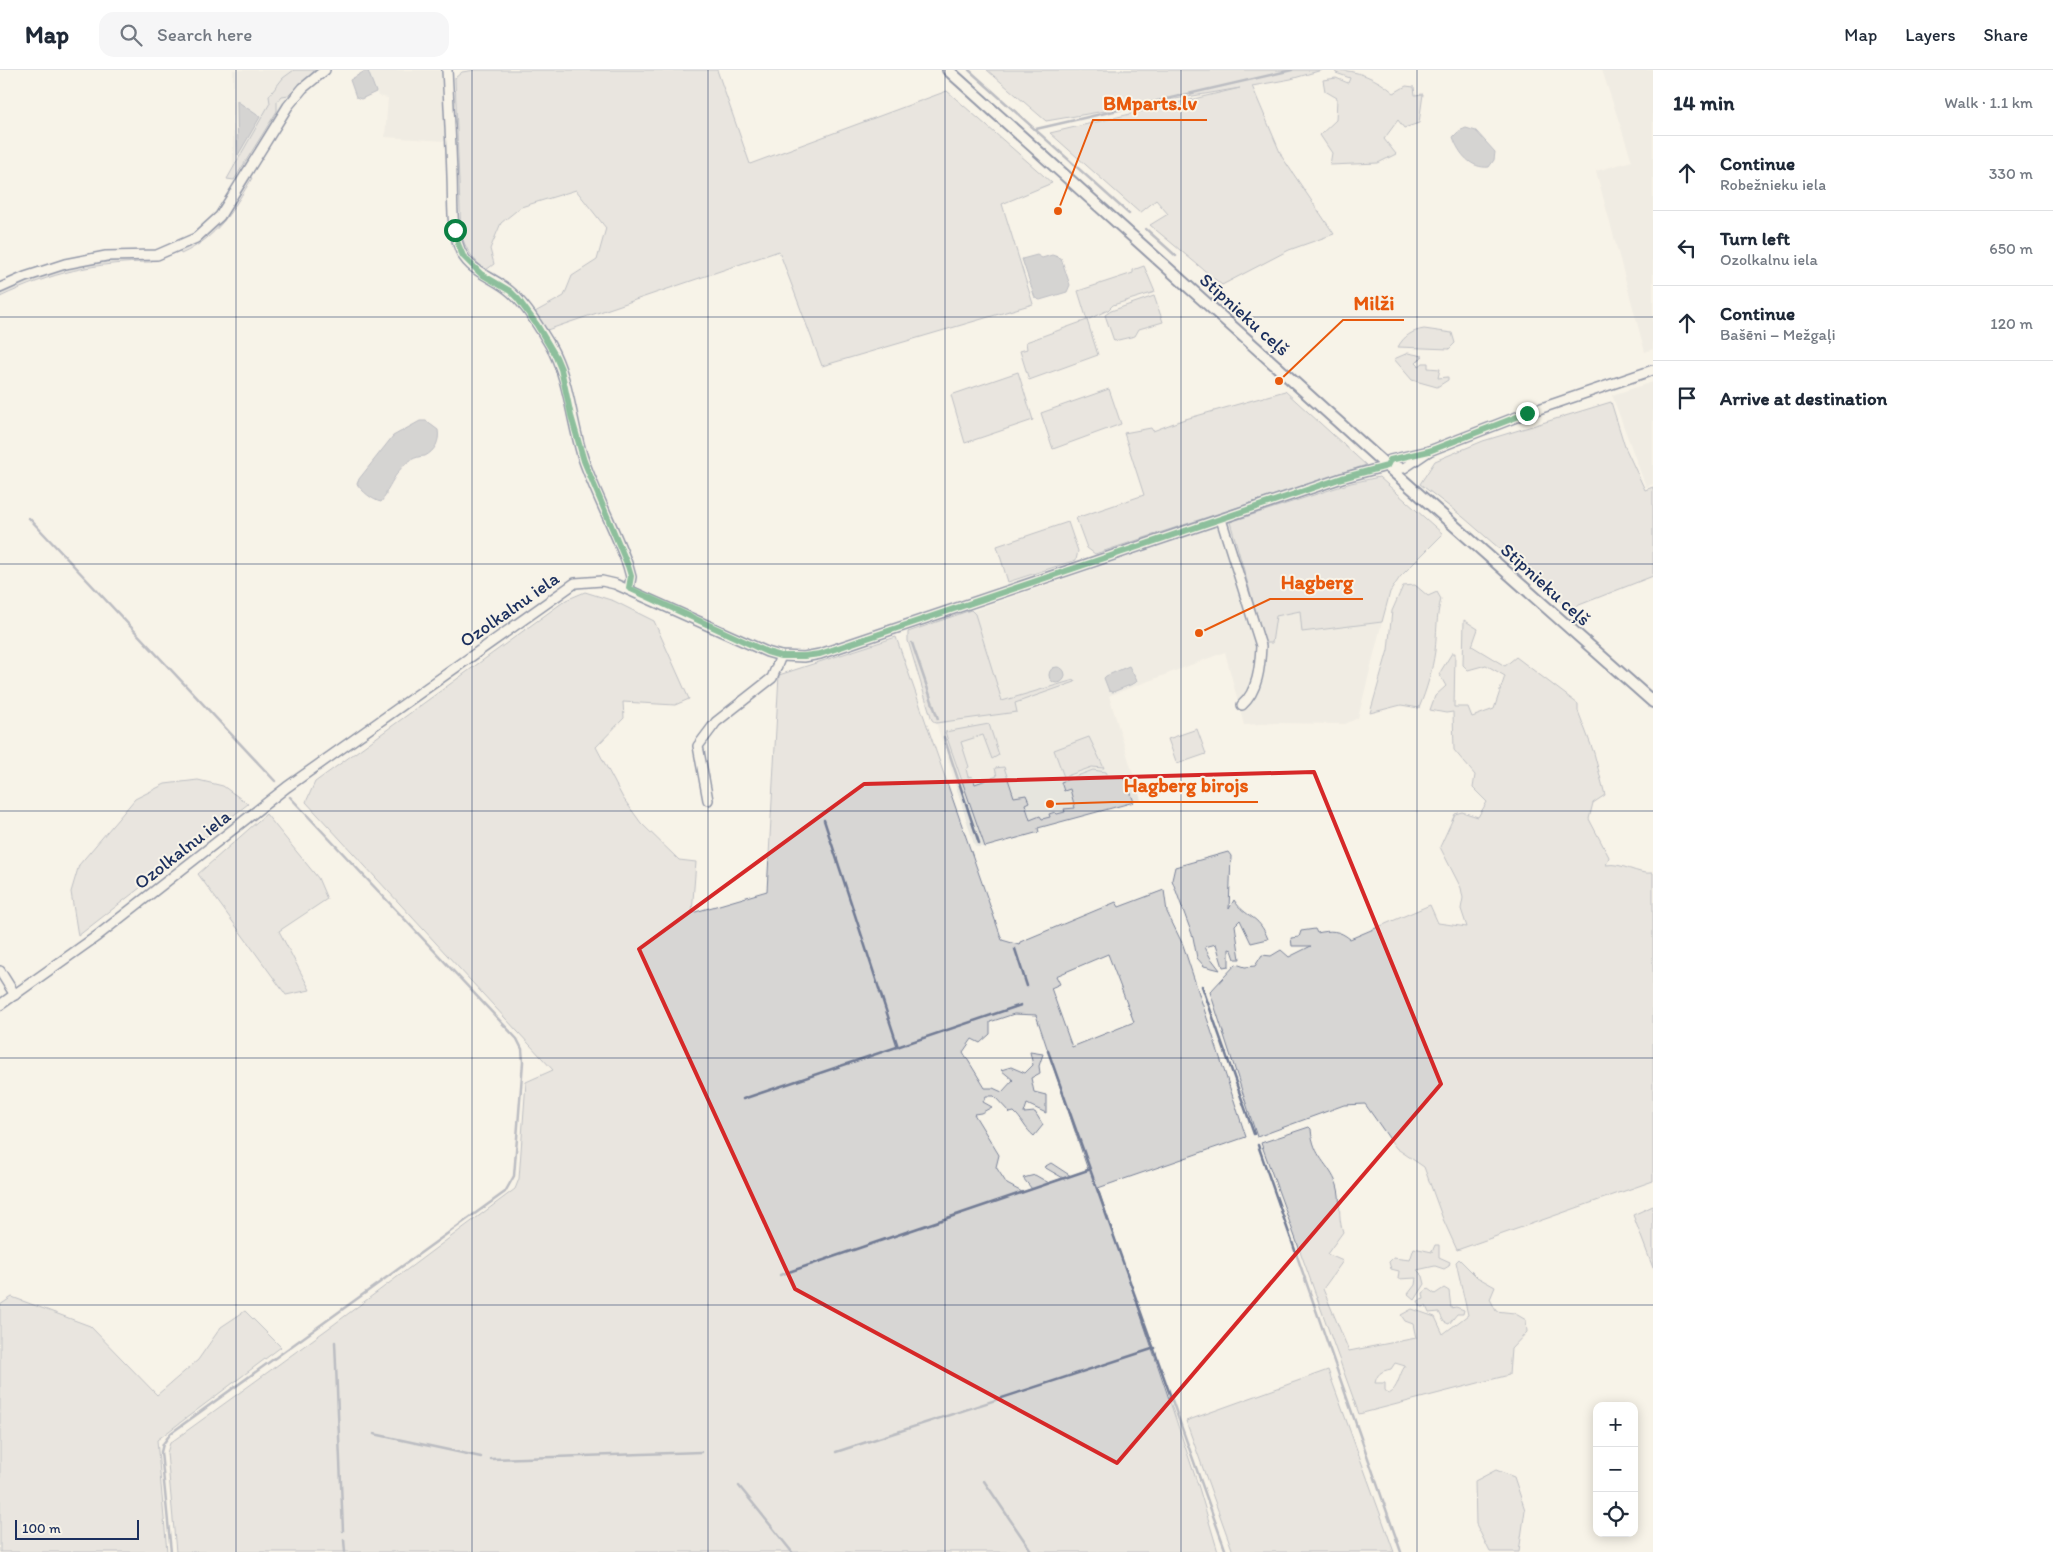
<!DOCTYPE html>
<html lang="en">
<head>
<meta charset="utf-8">
<style>
	body { margin:0; font-family:Itim,sans-serif; background:#f6f6f7; color:#1f2937 }
	.controls { position:absolute; right:15px; bottom:15px; display:grid; overflow:hidden; border-radius:10px; box-shadow:0 2px 12px #0003 }
	.controls button { width:45px; height:45px; display:grid; place-items:center; padding:0; border:0; border-bottom:1px solid #e0e1e3; background:#fff; color:#1f2937; font:25px sans-serif }
	.scale { position:absolute; left:15px; bottom:12px; width:124px; box-sizing:border-box; padding-left:5px; border:2px solid #1b2f5e; border-top:0; font-size:14px; line-height:18px; white-space:nowrap; color:#1b2f5e; -webkit-text-stroke:4px #f7f3e8; paint-order:stroke }
	.stop { position:absolute; width:15px; height:15px; margin:-11px; border:4px solid #0b8043; border-radius:50%; background:#fff }
	.stop.end { background:#0b8043; border-color:#fff; box-shadow:0 1px 5px #0008 }
	.list { margin:0; padding:0; list-style:none }
	h2 { display:flex; justify-content:space-between; align-items:center; height:65px; margin:0; padding:0 20px; font-size:21px }
	h2 small { font-size:16px; font-weight:400; color:#747a83 }
	.list li { display:grid; grid-template-columns:32px 1fr auto; gap:15px; align-items:center; box-sizing:border-box; height:75px; padding:0 20px; border-top:1px solid #e0e1e3 }
	.list b { display:block; font-size:19px; white-space:nowrap }
	.list p { margin:0; font-size:16px; white-space:nowrap; color:#747a83 }
	.list em { font-size:16px; font-style:normal; color:#747a83 }
	.icon { flex:none; width:28px; height:28px; fill:none; stroke:currentColor; stroke-width:2; stroke-linecap:round; stroke-linejoin:round }
	.map { position:relative; flex:none; width:1653px; height:1482px; overflow:hidden }
	header { display:flex; align-items:center; gap:30px; box-sizing:border-box; height:70px; padding:0 25px; background:#fff; border-bottom:1px solid #e0e1e3 }
	header strong { font-size:24px }
	nav { display:flex; gap:28px; margin-inline-start:auto; font-size:18px }
	.search { width:350px; height:45px; background:#f6f6f7; display:flex; align-items:center; gap:12px; box-sizing:border-box; padding:0 18px; border-radius:15px; color:#747a83; font-size:19px }
	main { display:flex }
	aside { flex:1; background:#fff }
	.map>svg:first-child { display:block }
</style>
</head>
<body>
<header>
<strong>Map</strong>
<div class="search"><svg class="icon" aria-label="search" viewBox="0 0 24 24"><circle cx="10" cy="10" r="6"/><path d="M15 15l6 6"/></svg>Search here</div>
<nav><a>Map</a><a>Layers</a><a>Share</a></nav>
</header>
<main>
<div class="map">
<svg width="1653" height="1482" viewBox="0 0 1653 1482">
	<rect width="100%" height="100%" fill="#f7f3e8"/>
	<filter id="ink" filterUnits="userSpaceOnUse"><feTurbulence type="fractalNoise" baseFrequency=".02" numOctaves="2"/><feDisplacementMap in="SourceGraphic" scale="10" xChannelSelector="R" yChannelSelector="G"/><feConvolveMatrix kernelMatrix="1 2 1 2 8 2 1 2 1" color-interpolation-filters="sRGB"/></filter>
	<g filter="url(#ink)">
		<!-- built -->
		<g fill="#e6e5de">
			<path d="M233,0H318L288,27L239,106L233,97Z"/>
			<path d="M368,0H441L446,71L385,67L388,28L378,26Z"/>
			<path d="M1602,0H1653V279L1645,282L1596,101L1632,91Z"/>
			<path d="M1653,312V414L1646,417L1612,325Z"/>
			<path d="M1230,452L1265,573L1272,572L1276,546L1300,541L1302,562L1382,552L1358,648L1345,654L1275,653L1244,655L1225,582L1109,626L1141,730L1038,758L1039,762L985,777H977L974,774L908,563Z"/>
		</g>
		<!-- green -->
		<g fill="#d7d6d4" stroke="#798299" fill-rule="evenodd">
			<path d="M294,0H315L289,25L282,26L277,32V41L234,110L227,109L270,33L269,26L283,8Z"/>
			<path d="M475,0H717L750,94L947,21L1052,113L1002,134L1033,234L822,296L779,181L547,260L535,242L564,226L572,206L597,190L606,158L576,120L521,137L501,153L490,179L494,194L486,200C473,190 466,180 461,164L455,8L462,2Z"/>
			<path d="M987,0H1322L1291,9L1252,16L1282,87L1334,164L1289,180L1222,215L1150,155L1168,144L1156,130L1140,143L1050,63L1240,18L1046,51Z"/>
			<path d="M1335,0C1356,0 1377,8 1394,23L1406,16L1414,17L1415,25L1423,24L1419,53L1404,58L1398,50L1384,69L1396,84L1378,93L1330,95L1332,83L1320,65L1336,50L1337,28L1325,21L1323,10L1336,8L1348,13L1350,8L1336,3Z"/>
			<path d="M249,106L252,108C233,140 217,168 181,184L180,180C215,165 230,137 249,106Z"/>
			<path d="M151,188V192C95,192 51,203 0,227V223C50,199 95,191 151,188Z"/>
			<path d="M1144,196L1155,222L1113,235L1108,240L1087,250L1098,285L1029,310L1020,281L1027,279L1026,272L1087,250L1078,221L1133,203V200Z"/>
			<path d="M1154,226L1163,252L1139,259L1135,266L1114,271L1105,245L1111,241Z"/>
			<path d="M1424,259L1452,263L1455,273L1449,279L1398,277C1404,266 1412,261 1424,259Z"/>
			<path d="M1408,283L1423,286L1416,293L1419,296L1423,293H1428V298L1440,299L1438,308L1448,307V310L1437,317L1412,310L1394,289Z"/>
			<path d="M1018,302L1033,350L965,373L951,325Z"/>
			<path d="M1109,319L1121,354L1053,379L1041,343Z"/>
			<path d="M1285,321L1366,395L1095,484L1087,478L1076,448L1144,425L1124,363L1151,358L1153,361L1182,350Z"/>
			<path d="M1611,332L1625,377L1645,420L1653,417V506L1569,539L1463,447L1420,414L1435,391L1483,371Z"/>
			<path d="M1379,407L1443,464L1400,507L1390,522L1382,552L1302,562L1300,541L1276,546L1272,573H1265L1230,452L1351,413Z"/>
			<path d="M1068,452L1078,481L1076,490L1008,512L997,476Z"/>
			<path d="M1415,515L1428,526L1437,522L1441,529C1436,547 1437,563 1435,581C1432,601 1427,619 1419,638L1401,635L1370,643L1388,580L1392,541L1403,516Z"/>
			<path d="M585,522L614,531L654,551L689,629L675,635L623,632L624,648L596,677L623,728L641,753L679,790L696,792L692,843L767,821L779,605L896,567L1002,870L1019,875L1020,872L1116,832L1119,837L1164,820L1167,842L1183,875L1246,1067L1098,1118L1199,1418L1218,1482H176L167,1383L170,1373L333,1255L515,1119L519,1109L526,1012L553,1000L306,732L315,712L566,530ZM1108,884L1134,952L1072,977L1051,918L1060,914L1056,906ZM1014,944L1036,945L1088,1100L1071,1106L1051,1093L1044,1097L1063,1108L1049,1113L1035,1105L1023,1108L1032,1119L1022,1122L1007,1114L996,1097L999,1085L974,1044L981,1043L992,1037L983,1032L986,1026H994L1010,1043L1014,1042C1022,1049 1025,1059 1034,1066L1043,1055L1035,1042L1024,1043L1027,1034L1046,1043V1025L1034,1022L1031,1008L1040,1003L1039,996L1043,984L1030,982L1033,995L1025,1003L1011,997L1001,1000L1013,1010L1002,1022L993,1018H985L963,982L972,969L980,973L990,964V952Z"/>
			<path d="M971,540L975,544L1002,631L1074,610L1075,612L1015,633L1017,642L936,653L932,650L908,571V562Z"/>
			<path d="M1464,550L1478,559L1472,576L1505,596L1516,587L1578,634V641L1594,683L1605,725L1593,733L1589,749L1609,787L1606,795C1622,792 1637,805 1653,803V1111L1457,1180L1443,1149L1424,1097L1396,1078L1365,1034L1344,1035L1257,1067L1210,922L1236,894L1245,897L1255,896L1262,885L1271,886L1281,880L1289,887L1311,876H1292L1291,868L1299,867L1301,861L1315,859L1317,863C1331,860 1339,860 1350,869L1430,835L1438,853L1467,857L1461,839L1463,828L1461,818L1440,777L1455,744L1462,742L1478,747L1487,732L1473,718L1475,705L1454,680L1453,642L1446,643L1430,640L1435,626L1446,616L1439,604L1452,583H1455L1454,637H1468L1472,647L1494,639L1505,606L1486,595L1468,600L1463,595Z"/>
			<path d="M989,654L999,685L992,689L983,665L961,672L969,697L966,699L968,707L972,706L975,714L997,706L995,698L1004,697L1014,727L1026,725L1029,732L1025,734L1030,750L1040,746L1042,749L1050,747L1049,744L1055,742L1057,744L1065,742L1064,739L1075,738L1070,719L1064,721L1061,712L1093,700L1106,702L1109,707H1122L1127,713L1134,732L1038,758L1039,762L985,777L945,662Z"/>
			<path d="M1197,659L1206,684L1177,694L1168,669Z"/>
			<path d="M1089,667L1104,698L1092,697L1064,707L1054,680Z"/>
			<path d="M198,710L223,716L248,734L78,866L71,822L79,795L135,729L165,714Z"/>
			<path d="M266,744L318,808L327,829L279,861L310,920L286,925L198,804Z"/>
			<path d="M1228,782L1231,786L1229,839L1234,830C1246,849 1258,843 1268,869L1251,873L1240,850L1235,855L1240,889H1235L1232,880L1229,879V896L1223,897L1216,874L1205,877L1210,887L1220,900L1204,896L1197,888L1193,867L1172,810L1175,797Z"/>
			<path d="M1309,1057L1311,1059C1313,1088 1329,1093 1337,1115C1342,1131 1337,1146 1343,1162L1327,1184L1343,1191L1323,1219L1349,1281L1416,1268L1413,1254L1405,1251L1401,1245L1412,1239L1435,1247L1443,1264L1468,1245L1456,1192L1459,1189L1477,1207L1495,1217L1490,1229L1496,1241L1514,1243L1526,1250L1527,1262L1511,1279L1509,1305L1359,1344L1261,1073ZM1395,1293L1405,1296C1398,1306 1399,1318 1388,1324L1385,1320V1313H1375C1377,1304 1381,1301 1391,1299Z"/>
			<path d="M1653,1136V1198L1633,1145Z"/>
			<path d="M1435,1175H1439V1187L1450,1192L1449,1196L1444,1199L1435,1196L1417,1200L1423,1206L1425,1214L1415,1230L1408,1224L1415,1215L1416,1208L1398,1209L1399,1201L1391,1199L1389,1192L1393,1188L1410,1190L1414,1178L1432,1182Z"/>
			<path d="M1444,1218L1449,1221L1451,1238L1456,1237L1464,1240L1463,1244H1457L1449,1254L1444,1252L1439,1242L1429,1243L1426,1236L1421,1237L1418,1231L1424,1229L1423,1223L1428,1219L1435,1224Z"/>
			<path d="M12,1227L90,1256L157,1325L198,1290L221,1257L245,1241L281,1277L157,1370L167,1482H0V1235Z"/>
			<path d="M1328,1300L1394,1482H1233L1186,1351Z"/>
			<path d="M1496,1400L1514,1407L1525,1440L1519,1482H1490L1476,1454L1475,1411Z"/>
		</g>
		<!-- water -->
		<g fill="#acb0b9" stroke="#727c95">
			<path d="M365,1H368L376,22L361,29L356,27L350,10Z"/>
			<path d="M237,31L260,47L238,85Z"/>
			<path d="M1466,58L1476,61L1495,82L1494,90L1489,97C1471,99 1459,84 1453,67L1459,61Z"/>
			<path d="M1037,185L1042,188L1052,185L1061,188L1070,215L1067,222L1040,230L1035,228L1022,189Z"/>
			<path d="M420,351H426L438,360C440,371 435,381 425,386C404,387 396,405 386,422V425L381,432C372,430 362,421 357,414L359,409L393,366Z"/>
			<path d="M1129,596L1137,611L1135,613L1113,622L1109,621L1104,608L1106,606Z"/>
			<circle cx="1057" cy="605" r="8"/>
		</g>
		<g fill="none" stroke-linecap="round" stroke-linejoin="round">
			<!-- stream -->
			<g stroke="#727c95" stroke-width="2.5">
				<path d="M969,0L1129,144"/>
				<path d="M1036,59L1292,0"/>
				<path d="M1146,159L1176,186"/>
				<path d="M29,448L275,711"/>
				<path d="M912,573L938,649"/>
				<path d="M944,667L979,773"/>
				<path d="M824,750L898,977"/>
				<path d="M1015,879L1027,916"/>
				<path d="M1202,916L1254,1064"/>
				<path d="M1048,981L1226,1482"/>
				<path d="M743,1029L1021,935"/>
				<path d="M1258,1075L1401,1482"/>
				<path d="M780,1205L1088,1100"/>
				<path d="M335,1272L343,1461"/>
				<path d="M374,1364L481,1387"/>
				<path d="M836,1382L1155,1278"/>
				<path d="M491,1389L701,1382"/>
				<path d="M984,1411L1032,1482"/>
				<path d="M739,1416L792,1482"/>
				<path d="M344,1470L345,1482"/>
				<path d="M171,1482L161,1382L163,1374L171,1363L505,1122L514,1106L523,992L522,979L517,969L290,727"/>
			</g>
			<defs>
				<g id="minor">
					<path d="M447,0C449,35 451,71 452,106C453,128 451,152 458,174C466,203 493,205 512,223C528,238 539,257 550,275C570,310 571,353 584,391C597,427 615,460 628,496L631,507L629,518"/>
					<path d="M0,218L25,207L65,194L106,186L157,185L196,168L220,146L288,36L303,18L325,0"/>
					<path d="M1387,396L1390,390L1429,381L1527,343L1653,300"/>
					<path d="M1221,449L1261,576C1260,597 1258,621 1242,635"/>
					<path d="M708,730L698,676L716,652L772,608L781,586"/>
					<path d="M0,901L15,925"/>
					<path d="M0,935L97,866L287,717L575,513L602,511L615,514L767,582L781,586L804,587L820,584L1342,408L1387,396L1404,398L1429,381"/>
				</g>
				<path id="major" d="M948,0L1387,396L1653,632"/>
			</defs>
			<!-- minor casing -->
			<use href="#minor" stroke="#1b2f5e" stroke-width="12"/>
			<!-- major casing -->
			<use href="#major" stroke="#1b2f5e" stroke-width="14"/>
			<!-- minor -->
			<use href="#minor" stroke="#f7f3e8" stroke-width="9"/>
			<!-- major -->
			<use href="#major" stroke="#f7f3e8" stroke-width="10"/>
		</g>
	</g>
	<g fill="none" stroke-linecap="round" stroke-linejoin="round" filter="url(#ink)">
		<!-- route -->
		<path stroke="#0b8043" stroke-width="6" d="M455,160L458,174L463,186L481,204L510,221L518,229L537,255L556,287L561,299L571,346L584,391L628,496L631,506L629,518L767,582L781,586H804L820,584L1342,408L1387,396L1390,390L1429,381L1527,343"/>
	</g>
	<!-- marked area -->
	<path d="M0 0H1653V1482H0ZM1314,702L1441,1014L1117,1393L795,1219L639,879L864,714Z" fill="#f7f3e8" fill-opacity=".55" fill-rule="evenodd"/>
	<path fill="none" stroke="#d62828" stroke-width="4" stroke-linejoin="round" d="M1314,702L1441,1014L1117,1393L795,1219L639,879L864,714Z"/>
	<!-- grid -->
	<path fill="none" stroke="#1b2f5e" stroke-width="1" stroke-opacity="0.55" d="M236,0V1482M472,0V1482M708,0V1482M945,0V1482M1181,0V1482M1417,0V1482M0,247H1653M0,494H1653M0,741H1653M0,988H1653M0,1235H1653"/>
	<g text-anchor="middle" stroke-width="4" stroke-linejoin="round" paint-order="stroke">
		<!-- street labels -->
		<g font-size="19" fill="#1b2f5e" stroke="#f7f3e8">
			<text transform="translate(1245 244) rotate(42)" y="7">Stīpnieku ceļš</text>
			<text transform="translate(1546 514) rotate(42)" y="7">Stīpnieku ceļš</text>
			<text transform="translate(509 539) rotate(-35)" y="7">Ozolkalnu iela</text>
			<text transform="translate(182 779) rotate(-38)" y="7">Ozolkalnu iela</text>
		</g>
	</g>
	<!-- callouts -->
	<path fill="none" stroke="#e8590c" stroke-width="2" d="M1058 141L1093 50H1207M1279 311L1343 250H1404M1199 563L1270 529H1363M1050 734L1114 732H1258"/>
	<g fill="#e8590c" stroke="#f7f3e8" stroke-width="2">
		<circle cx="1058" cy="141" r="5"/>
		<circle cx="1279" cy="311" r="5"/>
		<circle cx="1199" cy="563" r="5"/>
		<circle cx="1050" cy="734" r="5"/>
	</g>
	<g font-size="20" text-anchor="middle" font-weight="bold" fill="#e8590c" stroke="#f7f3e8" stroke-width="4" stroke-linejoin="round" paint-order="stroke">
		<text x="1150" y="40">BMparts.lv</text>
		<text x="1374" y="240">Milži</text>
		<text x="1317" y="519">Hagberg</text>
		<text x="1186" y="722">Hagberg birojs</text>
	</g>
</svg>
<div class="controls">
<button>+</button>
<button>−</button>
<button><svg class="icon" aria-label="locate" viewBox="0 0 24 24"><circle cx="12" cy="12" r="6"/><path d="M12 2v4M12 18v4M2 12h4M18 12h4"/></svg></button>
</div>
<div class="scale">100 m</div>
<div class="stop" style="left:455px;top:160px"></div>
<div class="stop end" style="left:1527px;top:343px"></div>
</div>
<aside>
<h2>14 min<small>Walk · 1.1 km</small></h2>
<ul class="list">
<li><svg class="icon" aria-label="ahead" viewBox="0 0 24 24"><path d="M12 20V5M6 11l6-6 6 6"/></svg><div><b>Continue</b><p>Robežnieku iela</p></div><em>330 m</em></li>
<li><svg class="icon" aria-label="left" viewBox="0 0 24 24"><path d="M17 20v-9H6M10 6l-5 5 5 5"/></svg><div><b>Turn left</b><p>Ozolkalnu iela</p></div><em>650 m</em></li>
<li><svg class="icon" aria-label="ahead" viewBox="0 0 24 24"><path d="M12 20V5M6 11l6-6 6 6"/></svg><div><b>Continue</b><p>Bašēni – Mežgaļi</p></div><em>120 m</em></li>
<li><svg class="icon" aria-label="arrive" viewBox="0 0 24 24"><path d="M6 21V4h12l-3 4 3 4H6"/></svg><div><b>Arrive at destination</b></div></li>
</ul>
</aside>
</main>
</body>
</html>
